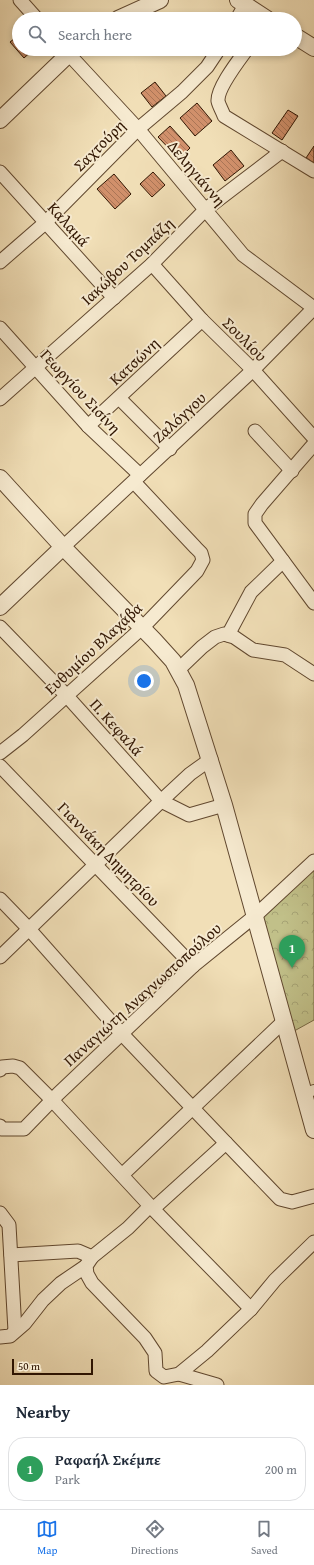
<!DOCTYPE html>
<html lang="en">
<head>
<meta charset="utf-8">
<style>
	body { margin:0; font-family:"Gentium Book Plus",serif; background:#f2f2f3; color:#1f2937 }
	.scale { position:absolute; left:12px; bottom:10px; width:81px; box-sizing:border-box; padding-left:4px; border:2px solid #311602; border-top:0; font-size:11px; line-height:14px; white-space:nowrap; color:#311602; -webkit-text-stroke:3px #f6ead0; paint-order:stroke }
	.you { position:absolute; left:144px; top:681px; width:14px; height:14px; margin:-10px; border:3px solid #fff; border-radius:50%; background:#1a73e8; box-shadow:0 0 0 6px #1a73e833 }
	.badge { display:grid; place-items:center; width:26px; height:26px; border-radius:50%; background:#1a73e8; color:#fff; font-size:13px; font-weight:700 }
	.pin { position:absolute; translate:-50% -33px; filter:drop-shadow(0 1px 2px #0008) }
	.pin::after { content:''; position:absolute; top:21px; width:14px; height:12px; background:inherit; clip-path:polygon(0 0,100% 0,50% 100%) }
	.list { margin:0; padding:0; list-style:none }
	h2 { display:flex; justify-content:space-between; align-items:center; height:52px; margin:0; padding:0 16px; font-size:17px }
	h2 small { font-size:13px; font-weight:400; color:#747a83 }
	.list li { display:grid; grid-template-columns:26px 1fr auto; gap:12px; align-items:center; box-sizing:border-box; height:64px; margin:0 8px 8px; padding:0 8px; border:1px solid #e0e1e3; border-radius:16px }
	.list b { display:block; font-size:15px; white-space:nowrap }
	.list p { margin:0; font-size:13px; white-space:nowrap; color:#747a83 }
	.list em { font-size:13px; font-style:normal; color:#747a83 }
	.icon { flex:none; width:22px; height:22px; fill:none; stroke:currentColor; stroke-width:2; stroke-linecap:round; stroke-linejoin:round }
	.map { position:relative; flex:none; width:314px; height:1385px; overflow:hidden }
	.search { position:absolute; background:#fff; box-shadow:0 2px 6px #0003; left:12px; right:12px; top:12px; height:44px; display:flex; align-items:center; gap:10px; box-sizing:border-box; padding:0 14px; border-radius:22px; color:#747a83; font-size:15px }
	.sheet { height:124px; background:#fff }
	nav { display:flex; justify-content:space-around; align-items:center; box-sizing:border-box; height:56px; border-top:1px solid #e0e1e3; background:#fff; font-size:11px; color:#747a83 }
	nav a { display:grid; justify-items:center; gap:2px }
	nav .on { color:#1a73e8 }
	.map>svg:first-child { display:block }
</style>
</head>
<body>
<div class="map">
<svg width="314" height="1385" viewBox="0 0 314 1385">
	<defs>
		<pattern id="forest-crowns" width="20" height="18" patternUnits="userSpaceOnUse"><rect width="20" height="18" fill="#c1c089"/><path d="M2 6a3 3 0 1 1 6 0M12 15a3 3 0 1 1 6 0" fill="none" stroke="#a6a475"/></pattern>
		<pattern id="building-back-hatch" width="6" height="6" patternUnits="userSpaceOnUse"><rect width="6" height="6" fill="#d1906b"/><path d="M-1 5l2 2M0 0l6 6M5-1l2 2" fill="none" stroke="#aa7556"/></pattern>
	</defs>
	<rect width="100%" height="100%" fill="#f1dfb7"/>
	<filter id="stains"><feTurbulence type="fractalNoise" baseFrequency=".005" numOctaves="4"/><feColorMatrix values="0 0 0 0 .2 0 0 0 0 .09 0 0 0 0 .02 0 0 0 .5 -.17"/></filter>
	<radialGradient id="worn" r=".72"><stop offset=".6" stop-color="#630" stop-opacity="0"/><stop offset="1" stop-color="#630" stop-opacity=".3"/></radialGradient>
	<!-- forest -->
	<path fill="url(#forest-crowns)" stroke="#796b46" d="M314,861V1020L287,1035L256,915Z"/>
	<!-- building -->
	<g fill="url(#building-back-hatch)" stroke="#311602">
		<path d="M19,35V49H34L24,58L10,42Z"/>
		<path d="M155,82L166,96L152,107L141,93Z"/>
		<path d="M197,103L212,121L195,136L180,118Z"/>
		<path d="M288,110L298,116L282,140L272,133Z"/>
		<path d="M170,126L190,148L179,159L158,137Z"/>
		<path d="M314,146V163L306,158Z"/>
		<path d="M231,150L244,166L225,181L213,165Z"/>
		<path d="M153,172L165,185L152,197L140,184Z"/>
		<path d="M114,174L131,194L115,209L97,189Z"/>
	</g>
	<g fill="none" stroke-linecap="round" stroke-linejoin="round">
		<defs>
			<path id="pedestrian" d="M304,1094L314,1090"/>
			<g id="minor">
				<path d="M20,0L37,19"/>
				<path d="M237,19L245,5"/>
				<path d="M64,49L138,129L243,255L314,308"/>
				<path d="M247,49C239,60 217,88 218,101C219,106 223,112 224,116L314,171"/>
				<path d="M0,172L114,298"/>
				<path d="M0,262L45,223L138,129L182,92L207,67L219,49"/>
				<path d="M152,264L202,320L253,370L314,438"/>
				<path d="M0,328L88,426L140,475"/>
				<path d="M119,398L170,449"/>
				<path d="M0,399L152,264L206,209L282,151"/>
				<path d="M88,426L202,320"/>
				<path d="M255,431L292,471"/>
				<path d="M314,444L262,504L255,514V523L314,603"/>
				<path d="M63,547L253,370L314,308"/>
				<path d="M0,627L66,695L161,801L189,815L224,805"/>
				<path d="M228,635L251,592L283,561"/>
				<path d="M178,670L202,647L215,637L224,634L234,637L253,650L285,655L314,674"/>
				<path d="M0,753L23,735L143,627L197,571L203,560L201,553L196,548L134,482"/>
				<path d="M0,766L193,966"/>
				<path d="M0,899L29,929L122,1034L226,1143L153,1209"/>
				<path d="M0,957L161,801L190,774L211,759"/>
				<path d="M0,1070L2,1067L13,1066L20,1068L52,1100L153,1209L251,1309"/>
				<path d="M0,1126L2,1129H24L58,1094L193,966L256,915L314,861"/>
				<path d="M226,1143L280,1199L292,1202L314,1196"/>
				<path d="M122,1175L283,1022"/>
				<path d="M150,1206L128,1228L92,1257L86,1266L87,1274L92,1283L145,1338L155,1353L156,1371L164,1377L179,1374L207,1351L251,1309L275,1280L314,1242"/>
				<path d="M0,1213L9,1225L15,1331"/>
				<path d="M11,1255L78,1251L92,1257"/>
				<path d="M0,1337L10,1336L25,1323L43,1300L61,1283L86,1266"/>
				<path d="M179,1374L217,1385"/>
			</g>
			<g id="tertiary">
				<path d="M238,0L267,19"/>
				<path d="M118,19L160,0"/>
				<path d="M295,36L314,48"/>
				<path d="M0,120L74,49"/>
				<path d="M0,478L63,547L154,640L173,661L186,685L224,805L314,1130"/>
				<path d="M0,607L63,547"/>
			</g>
		</defs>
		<!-- pedestrian casing -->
		<use href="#pedestrian" stroke="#61482f" stroke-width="12"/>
		<!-- minor casing -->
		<use href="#minor" stroke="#61482f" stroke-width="15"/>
		<!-- tertiary casing -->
		<use href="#tertiary" stroke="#61482f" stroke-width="18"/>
		<!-- pedestrian -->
		<use href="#pedestrian" stroke="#f6ead0" stroke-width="10"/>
		<!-- minor -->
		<use href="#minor" stroke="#f6ead0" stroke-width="13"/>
		<!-- tertiary -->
		<use href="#tertiary" stroke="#f6ead0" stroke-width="16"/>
	</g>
	<g text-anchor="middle" stroke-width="4" stroke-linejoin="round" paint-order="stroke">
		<!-- street labels -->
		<g font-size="16" fill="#311602" stroke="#f6ead0">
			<text transform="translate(99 145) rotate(-45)" y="6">Σαχτούρη</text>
			<text transform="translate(197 173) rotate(50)" y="6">Δεληγιάννη</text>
			<text transform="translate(69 224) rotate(48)" y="6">Καλαμά</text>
			<text transform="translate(127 261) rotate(-43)" y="6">Ιακώβου Τομπάζη</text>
			<text transform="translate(245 339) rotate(45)" y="6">Σουλίου</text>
			<text transform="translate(134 361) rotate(-43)" y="6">Κατσώνη</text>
			<text transform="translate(81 391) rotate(47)" y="6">Γεωργίου Σισίνη</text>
			<text transform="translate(179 417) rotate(-43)" y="6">Ζαλόγγου</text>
			<text transform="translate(93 648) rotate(-43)" y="6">Ευθυμίου Βλαχάβα</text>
			<text transform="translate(117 727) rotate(48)" y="6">Π. Κεφαλά</text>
			<text transform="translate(109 854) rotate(46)" y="6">Γιαννάκη Δημητρίου</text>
			<text transform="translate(142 994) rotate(-42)" y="6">Παναγιώτη Αναγνωστοπούλου</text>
		</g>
	</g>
	<rect width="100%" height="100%" filter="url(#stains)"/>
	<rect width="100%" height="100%" fill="url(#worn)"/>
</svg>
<div class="scale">50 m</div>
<div class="you"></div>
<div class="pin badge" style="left:292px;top:968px;background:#2e9e5b">1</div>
<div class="search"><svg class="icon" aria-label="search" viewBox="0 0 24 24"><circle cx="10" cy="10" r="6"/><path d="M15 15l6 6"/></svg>Search here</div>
</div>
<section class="sheet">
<h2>Nearby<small></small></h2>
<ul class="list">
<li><span class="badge" style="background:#2e9e5b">1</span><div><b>Ραφαήλ Σκέμπε</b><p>Park</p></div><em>200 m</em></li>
</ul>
</section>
<nav>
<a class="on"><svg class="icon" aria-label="map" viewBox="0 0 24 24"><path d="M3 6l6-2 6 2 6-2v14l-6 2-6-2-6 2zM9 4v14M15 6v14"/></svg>Map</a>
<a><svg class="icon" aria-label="directions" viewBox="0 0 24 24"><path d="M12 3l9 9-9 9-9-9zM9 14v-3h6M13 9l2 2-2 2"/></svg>Directions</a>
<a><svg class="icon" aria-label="saved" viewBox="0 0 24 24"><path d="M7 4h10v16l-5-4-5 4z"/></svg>Saved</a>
</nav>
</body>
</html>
